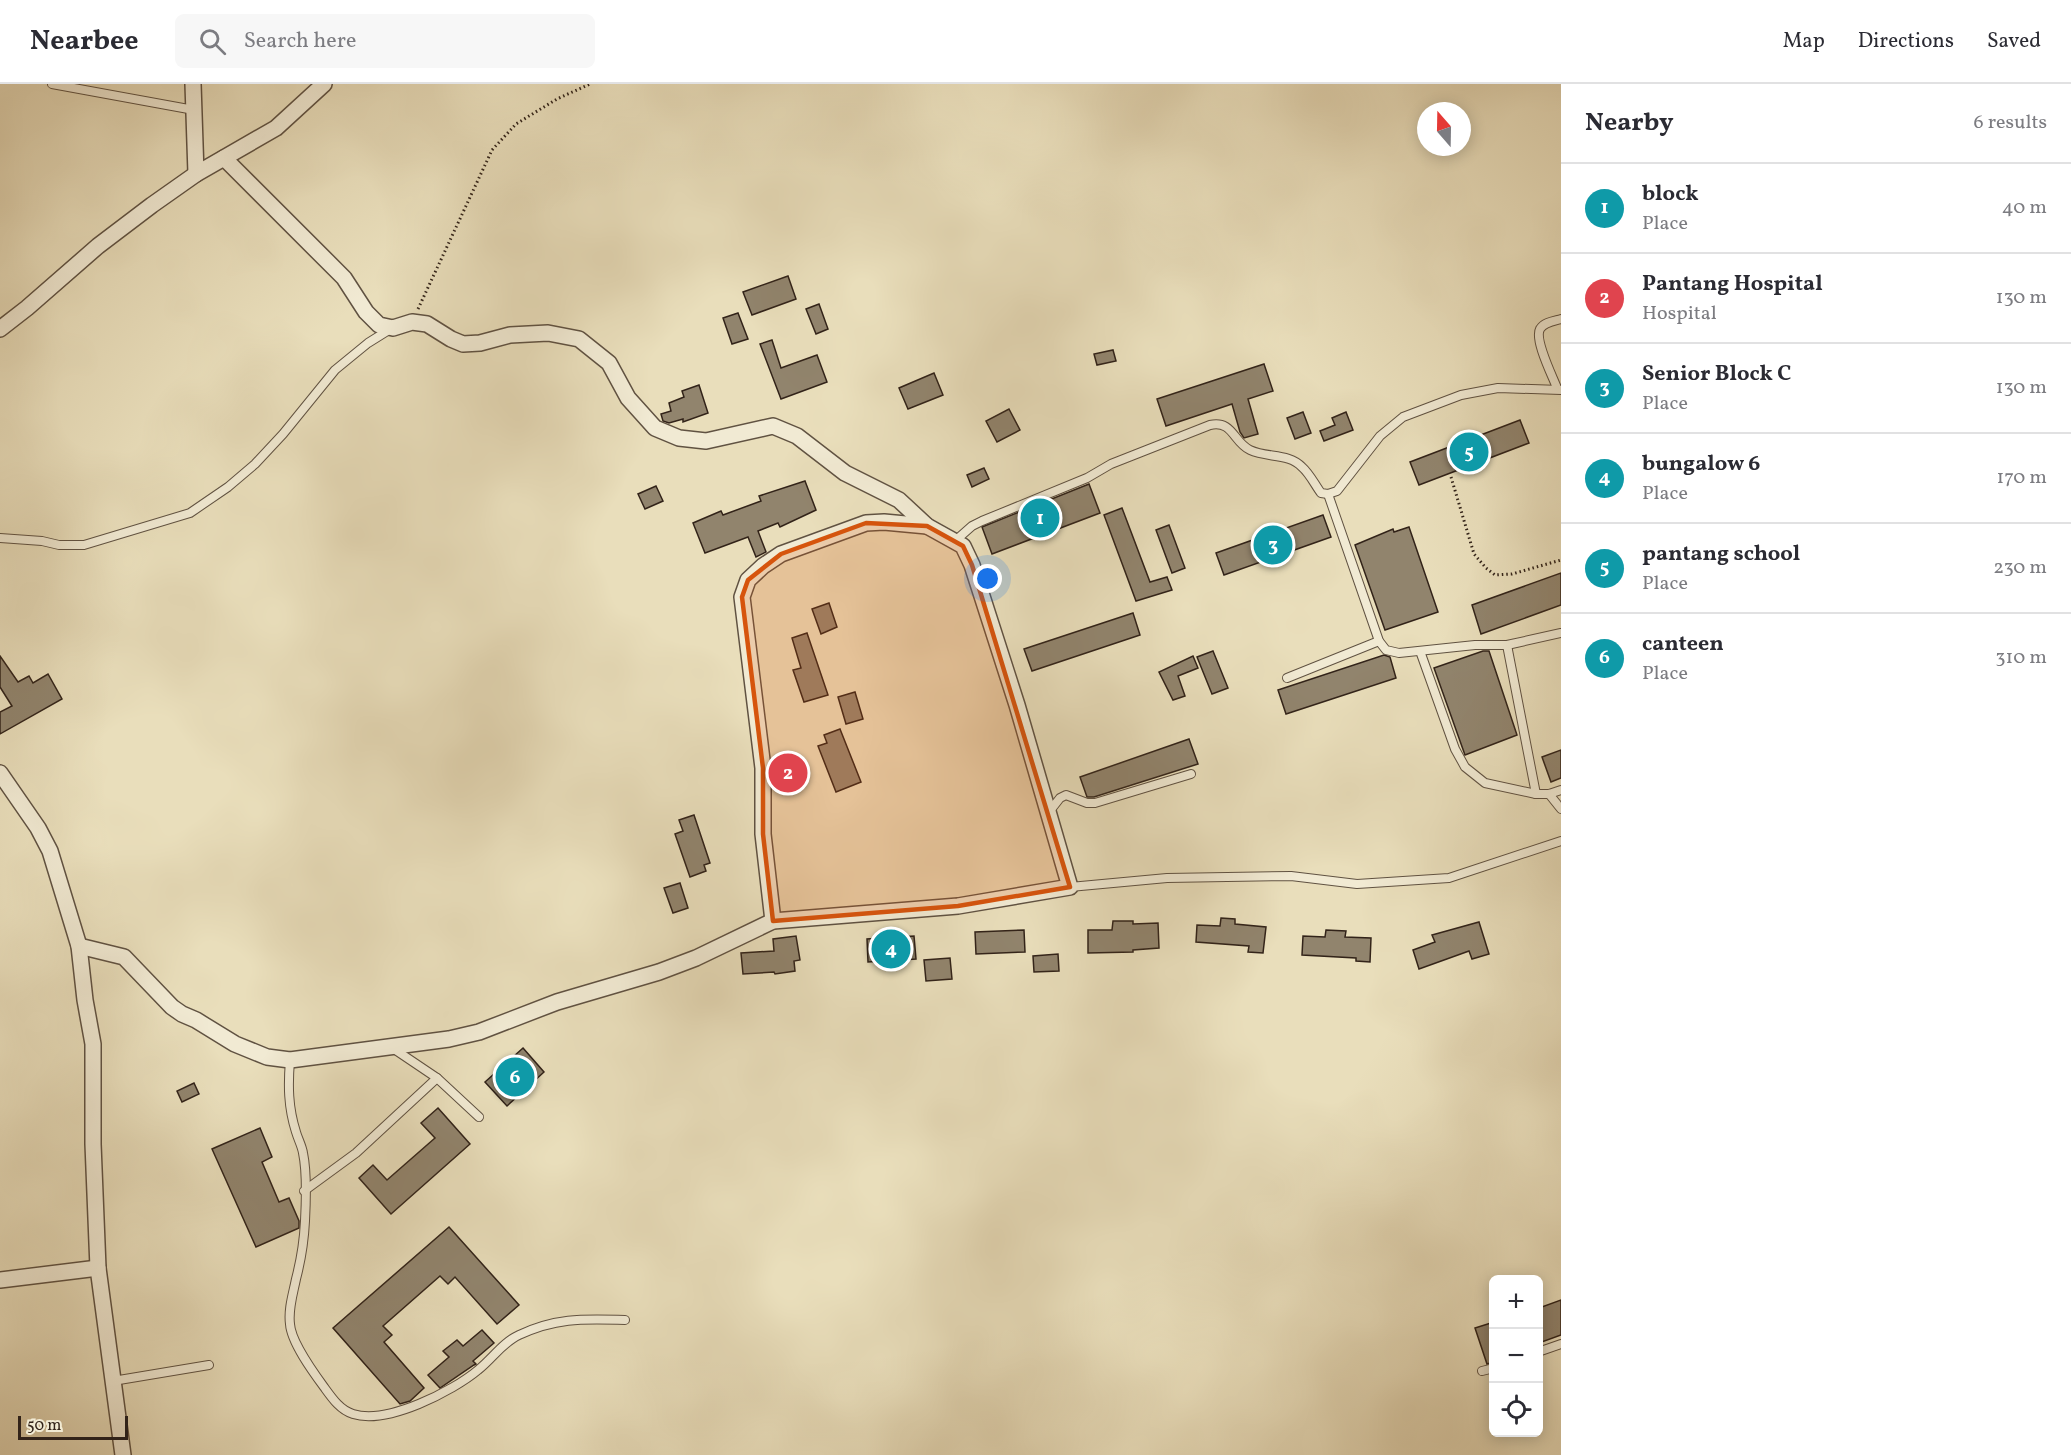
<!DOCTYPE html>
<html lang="en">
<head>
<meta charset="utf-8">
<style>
	body { margin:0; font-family:Vollkorn,serif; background:#f7f7f7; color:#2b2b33 }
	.controls { position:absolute; right:18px; bottom:18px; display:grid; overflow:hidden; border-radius:9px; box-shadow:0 3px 15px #0003 }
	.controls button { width:54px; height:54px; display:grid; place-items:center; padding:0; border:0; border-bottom:2px solid #e1e1e2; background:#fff; color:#2b2b33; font:30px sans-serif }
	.compass { position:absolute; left:1417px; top:18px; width:54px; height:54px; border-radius:50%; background:#fff; box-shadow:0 3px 15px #0003; rotate:340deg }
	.scale { position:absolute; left:18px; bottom:15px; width:110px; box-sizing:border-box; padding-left:6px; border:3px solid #322319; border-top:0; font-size:16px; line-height:21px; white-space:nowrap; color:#322319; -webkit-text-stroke:4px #f1ead3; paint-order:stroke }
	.you { position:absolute; left:988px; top:495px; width:21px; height:21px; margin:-15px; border:4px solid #fff; border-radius:50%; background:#1a73e8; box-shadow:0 0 0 9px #1a73e833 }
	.badge { display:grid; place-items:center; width:39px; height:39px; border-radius:50%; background:#8f2418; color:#fff; font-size:20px; font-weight:700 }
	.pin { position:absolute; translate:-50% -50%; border:3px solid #fff; box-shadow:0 2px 6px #0006 }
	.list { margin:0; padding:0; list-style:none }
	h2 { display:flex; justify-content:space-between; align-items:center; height:78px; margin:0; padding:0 24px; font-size:26px }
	h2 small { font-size:20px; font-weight:400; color:#7c7c81 }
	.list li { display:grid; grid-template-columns:39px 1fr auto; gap:18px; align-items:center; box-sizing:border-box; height:90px; padding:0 24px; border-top:2px solid #e1e1e2 }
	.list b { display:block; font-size:22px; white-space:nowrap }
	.list p { margin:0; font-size:20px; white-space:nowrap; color:#7c7c81 }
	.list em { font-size:20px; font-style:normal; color:#7c7c81 }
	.icon { flex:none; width:33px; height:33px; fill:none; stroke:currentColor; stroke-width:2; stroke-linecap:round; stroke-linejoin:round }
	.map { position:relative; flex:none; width:1561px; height:1371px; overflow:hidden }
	header { display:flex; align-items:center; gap:36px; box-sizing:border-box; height:84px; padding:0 30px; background:#fff; border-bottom:2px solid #e1e1e2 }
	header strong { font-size:28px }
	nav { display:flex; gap:33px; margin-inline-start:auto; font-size:21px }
	.search { width:420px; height:54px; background:#f7f7f7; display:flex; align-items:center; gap:15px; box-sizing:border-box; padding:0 21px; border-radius:9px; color:#7c7c81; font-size:22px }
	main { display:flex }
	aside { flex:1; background:#fff }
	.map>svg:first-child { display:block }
</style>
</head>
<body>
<header>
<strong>Nearbee</strong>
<div class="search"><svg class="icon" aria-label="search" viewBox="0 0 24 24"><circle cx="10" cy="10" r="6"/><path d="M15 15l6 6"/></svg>Search here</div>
<nav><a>Map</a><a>Directions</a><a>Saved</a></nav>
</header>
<main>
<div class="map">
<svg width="1561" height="1371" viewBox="0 0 1561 1371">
	<rect width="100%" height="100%" fill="#e9debb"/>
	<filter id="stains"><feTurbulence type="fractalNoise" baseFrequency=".00333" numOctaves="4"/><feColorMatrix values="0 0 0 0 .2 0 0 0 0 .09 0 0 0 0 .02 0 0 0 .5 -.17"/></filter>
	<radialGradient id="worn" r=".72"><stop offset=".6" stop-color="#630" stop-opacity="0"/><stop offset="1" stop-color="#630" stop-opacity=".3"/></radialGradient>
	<!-- building -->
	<g fill="#91846d" stroke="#322319" stroke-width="1.5">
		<path d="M788,192L796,215L752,231L743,208Z"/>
		<path d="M819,220L828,245L816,250L806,225Z"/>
		<path d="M738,229L748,255L732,260L723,234Z"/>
		<path d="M772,256L781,284L817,271L827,298L781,315L760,260Z"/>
		<path d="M1113,266L1116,277L1097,281L1094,270Z"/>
		<path d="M1264,280L1273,307L1248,315L1258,350L1244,354L1240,348L1232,320L1166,342L1157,315Z"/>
		<path d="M934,289L943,311L908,325L899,304Z"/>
		<path d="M699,301L708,329L683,338V335L669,339L663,337L661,330L671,327L669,319L684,313L682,307Z"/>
		<path d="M1009,325L1020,346L997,358L986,337Z"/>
		<path d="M1303,328L1311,349L1295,355L1287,334Z"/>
		<path d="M1346,328L1353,346L1324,357L1320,347L1335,341L1332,334Z"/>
		<path d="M1520,336L1529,359L1419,401L1410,378Z"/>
		<path d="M984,384L989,395L972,403L967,391Z"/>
		<path d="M805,397L816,426L780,443L778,439L758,447L766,468L756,473L748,453L705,469L693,439L721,427L723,431L761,417L759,412Z"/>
		<path d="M1089,400L1100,429L992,470L982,443Z"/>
		<path d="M656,402L663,417L645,425L638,410Z"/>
		<path d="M1122,424L1150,498L1167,493L1172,506L1136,517L1104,431Z"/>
		<path d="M1323,431L1331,453L1224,491L1216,469Z"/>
		<path d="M1169,441L1185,484L1172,489L1156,446Z"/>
		<path d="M1409,443L1438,528L1385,546L1355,461L1393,445L1394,448Z"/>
		<path d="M1561,489V521L1481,550L1472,521Z"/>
		<path d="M829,519L837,543L821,550L812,525Z"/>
		<path d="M1133,529L1140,551L1032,587L1024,565Z"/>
		<path d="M807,549L828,611L804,618L793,586L801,584L792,554Z"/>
		<path d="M1213,567L1228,604L1212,610L1197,573Z"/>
		<path d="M1483,567H1489L1517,651L1465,671L1434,584Z"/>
		<path d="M1384,571L1390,573L1396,594L1286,630L1278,606Z"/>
		<path d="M0,572L18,598L29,592L33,599L48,590L62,615L0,650V628L12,622L0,603Z"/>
		<path d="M1193,572L1198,584L1178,592L1185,612L1173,616L1159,588Z"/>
		<path d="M855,608L863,635L846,640L838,613Z"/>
		<path d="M840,645L861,698L836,708L818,662L827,659L824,651Z"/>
		<path d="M1189,655L1198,680L1094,713H1087L1080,693Z"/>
		<path d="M1561,666V694L1551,698L1542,673Z"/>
		<path d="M694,731L710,779L704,781L706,787L690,793L675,750L683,747L679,736Z"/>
		<path d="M680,799L688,824L673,829L664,804Z"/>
		<path d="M1221,834L1235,835V840L1266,843L1263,869L1248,868L1249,862L1196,858L1197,841L1220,842Z"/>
		<path d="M1113,837H1133V840L1158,839L1159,864L1133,866V868L1088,869V846H1112Z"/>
		<path d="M1479,838L1489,870L1472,875L1469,867L1419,885L1413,866L1435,858L1432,851Z"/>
		<path d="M1024,846L1025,868L976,870L975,848Z"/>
		<path d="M1326,846L1346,847L1345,853L1371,854L1370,878L1356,877V874L1302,871L1303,852L1325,853Z"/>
		<path d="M796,852L800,876L794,877L795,887L775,890L774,888L743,890L741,869L774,867L773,855Z"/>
		<path d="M914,852L916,875L868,878L867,855Z"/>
		<path d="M1058,870L1059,887L1034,888L1033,872Z"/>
		<path d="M950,874L952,895L926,897L924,876Z"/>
		<path d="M523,964L544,988L507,1022L485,998Z"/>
		<path d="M194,999L199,1010L182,1018L177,1007Z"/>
		<path d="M438,1024L470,1060L391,1130L359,1094L373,1081L387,1096L435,1054L421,1039Z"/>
		<path d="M260,1044L272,1073L262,1078L279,1118L289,1114L299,1137V1144L256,1163L212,1065Z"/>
		<path d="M449,1143L519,1221L497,1240L455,1193L448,1200L440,1192L383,1242L392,1251L384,1258L424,1304L410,1317L400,1320L333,1244Z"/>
		<path d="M1561,1216V1251L1539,1259V1224Z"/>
		<path d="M1494,1238V1278L1487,1280L1475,1244Z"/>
		<path d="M482,1246L494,1259L473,1277L476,1280L474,1281L440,1304L428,1291L449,1273L443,1267L457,1256L463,1262Z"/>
	</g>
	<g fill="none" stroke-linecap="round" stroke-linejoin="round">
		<defs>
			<g id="lane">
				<path d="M52,0L194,26"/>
				<path d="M1557,304C1553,293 1534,256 1540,245C1544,238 1554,237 1561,235"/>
				<path d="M1328,410L1379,557L1386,566L1399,569L1475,561H1507L1561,549"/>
				<path d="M0,454L42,457L59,461H84L190,429L228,403L255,380L283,350L335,286L368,259L392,244"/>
				<path d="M955,457L972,442L982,437L1087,394L1111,380L1210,341C1233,336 1233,358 1250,366C1267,374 1289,369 1302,383C1310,390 1315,401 1321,409L1328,410L1337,407L1380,352L1403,333L1461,311L1498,304L1561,306"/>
				<path d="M1507,561L1536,710"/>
				<path d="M1420,567L1455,665L1465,683L1485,699L1536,710H1549L1561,706"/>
				<path d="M1287,594L1379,557"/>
				<path d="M1549,710L1561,725"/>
				<path d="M1049,728L1060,714L1066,711L1087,719H1095L1191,690"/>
				<path d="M1070,803L1167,794L1291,792L1357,800L1449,794L1561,757"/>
				<path d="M394,965L437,994L479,1033"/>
				<path d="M290,976C288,1001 288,1023 296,1048C298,1055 302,1062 303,1069C307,1088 306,1118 305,1137C304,1157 301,1176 296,1195C293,1210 288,1225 290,1240C291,1258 313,1288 324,1303C332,1314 340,1326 353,1330C387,1341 453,1307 478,1286C493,1274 502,1259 519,1251C557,1233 585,1235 625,1236"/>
				<path d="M304,1107L356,1069L437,994"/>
				<path d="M1538,1268L1561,1260"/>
				<path d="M1482,1287L1494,1284"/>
				<path d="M113,1297L209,1281"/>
			</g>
			<g id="street">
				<path d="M193,0L196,90"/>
				<path d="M0,245L27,224L98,162L152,121L196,90L276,44L324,0"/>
				<path d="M0,689L38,744L50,767L79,862L85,916L93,960V1060L98,1184L123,1371"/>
				<path d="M773,837L763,750V684L742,513L748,496L763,482L781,470L866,439L884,438L927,442"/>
				<path d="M79,862L124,873L172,923L182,930L196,936L235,960L267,973L290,976L449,955L479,948L557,918L659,888L696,874L773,837L958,822L1070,803L1017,621L972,481L963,462L927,442L899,416L845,389L797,352L773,342L706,357L679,354L655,344L628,314L609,279L579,255L548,249L510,251L480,259L463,260L451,255L427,240L412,238L393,244L379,241L366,228L344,194L224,74"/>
				<path d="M0,1196L98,1184"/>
			</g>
		</defs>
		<!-- lane casing -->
		<use href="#lane" stroke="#605242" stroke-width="10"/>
		<!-- street casing -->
		<use href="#street" stroke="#605242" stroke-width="18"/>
		<!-- path -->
		<g stroke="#322319" stroke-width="3" stroke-dasharray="1.5 3" stroke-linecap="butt">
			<path d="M418,225L492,66L516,40L557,15L590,0"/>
			<path d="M1451,393L1474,470L1486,484L1495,491L1512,490L1561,476"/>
		</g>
		<!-- lane -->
		<use href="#lane" stroke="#f1ead3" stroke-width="8"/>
		<!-- street -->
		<use href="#street" stroke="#f1ead3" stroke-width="15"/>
	</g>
	<!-- marked area -->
	<path fill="#d6540d" fill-opacity="0.2" stroke="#d6540d" stroke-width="4.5" stroke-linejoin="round" d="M866,439L927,442L963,462L972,481L1070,803L958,822L773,837L763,750V684L742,513L748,496L781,470Z"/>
	<rect width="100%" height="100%" filter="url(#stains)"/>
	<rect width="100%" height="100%" fill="url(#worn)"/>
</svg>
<div class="controls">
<button>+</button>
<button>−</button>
<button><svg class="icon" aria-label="locate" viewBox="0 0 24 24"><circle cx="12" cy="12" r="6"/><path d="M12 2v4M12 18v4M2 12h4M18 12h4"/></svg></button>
</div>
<svg class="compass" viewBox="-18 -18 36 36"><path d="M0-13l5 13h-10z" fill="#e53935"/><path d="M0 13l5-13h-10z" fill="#7c7c81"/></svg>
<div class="scale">50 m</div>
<div class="you"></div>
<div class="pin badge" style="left:1040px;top:434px;background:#0f9aa8">1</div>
<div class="pin badge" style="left:788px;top:689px;background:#e0444e">2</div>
<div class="pin badge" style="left:1273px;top:461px;background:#0f9aa8">3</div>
<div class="pin badge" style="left:891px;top:865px;background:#0f9aa8">4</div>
<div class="pin badge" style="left:1469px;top:368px;background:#0f9aa8">5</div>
<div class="pin badge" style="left:515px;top:993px;background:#0f9aa8">6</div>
</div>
<aside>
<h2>Nearby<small>6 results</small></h2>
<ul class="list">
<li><span class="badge" style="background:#0f9aa8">1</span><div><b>block</b><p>Place</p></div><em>40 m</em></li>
<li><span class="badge" style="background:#e0444e">2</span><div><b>Pantang Hospital</b><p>Hospital</p></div><em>130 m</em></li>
<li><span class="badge" style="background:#0f9aa8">3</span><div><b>Senior Block C</b><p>Place</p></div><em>130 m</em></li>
<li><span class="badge" style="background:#0f9aa8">4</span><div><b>bungalow 6</b><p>Place</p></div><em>170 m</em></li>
<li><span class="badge" style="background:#0f9aa8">5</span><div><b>pantang school</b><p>Place</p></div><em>230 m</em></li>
<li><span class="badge" style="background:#0f9aa8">6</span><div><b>canteen</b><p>Place</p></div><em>310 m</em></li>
</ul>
</aside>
</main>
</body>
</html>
